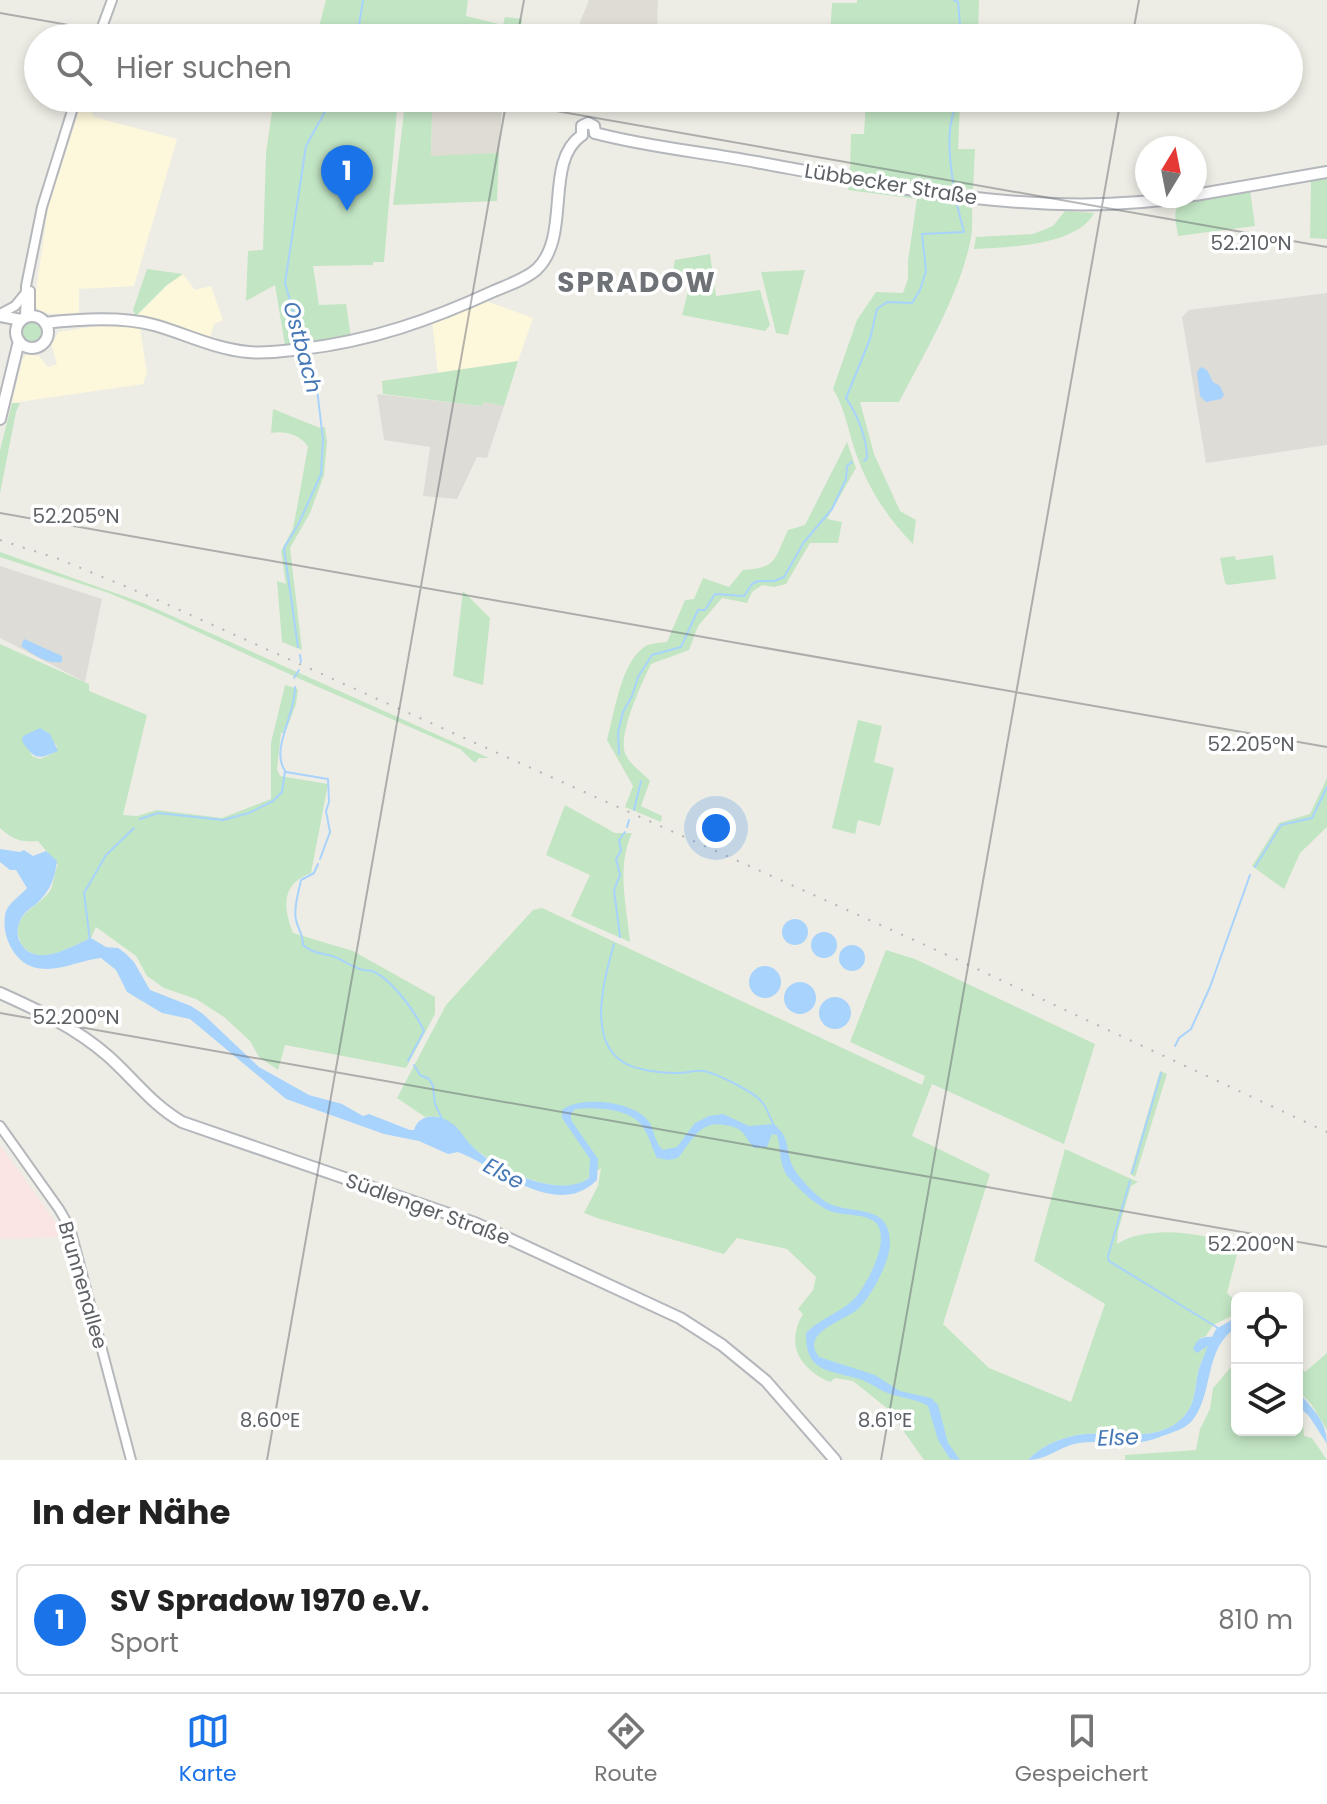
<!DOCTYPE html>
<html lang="de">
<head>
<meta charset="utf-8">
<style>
	body { margin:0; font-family:Poppins,sans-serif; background:#f2f2f2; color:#222 }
	.controls { position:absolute; right:24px; bottom:24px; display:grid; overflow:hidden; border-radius:12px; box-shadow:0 4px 12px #0003 }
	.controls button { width:72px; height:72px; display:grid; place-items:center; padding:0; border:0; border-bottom:2px solid #e0e0e0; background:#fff; color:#222; font:40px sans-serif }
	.compass { position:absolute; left:1135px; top:136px; width:72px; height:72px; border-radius:50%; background:#fff; box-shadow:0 4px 12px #0003; rotate:10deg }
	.you { position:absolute; left:716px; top:828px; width:28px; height:28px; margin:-20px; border:6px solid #fff; border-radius:50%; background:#1a73e8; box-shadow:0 0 0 12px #1a73e833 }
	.badge { display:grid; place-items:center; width:52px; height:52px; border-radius:50%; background:#1a73e8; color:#fff; font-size:26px; font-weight:700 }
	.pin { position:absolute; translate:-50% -66px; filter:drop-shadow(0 2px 4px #0008) }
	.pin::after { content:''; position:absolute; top:42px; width:28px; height:24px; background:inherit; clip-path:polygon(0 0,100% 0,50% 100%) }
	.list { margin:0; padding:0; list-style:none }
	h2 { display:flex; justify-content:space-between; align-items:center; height:104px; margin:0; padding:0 32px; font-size:34px }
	h2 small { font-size:26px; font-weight:400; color:#767676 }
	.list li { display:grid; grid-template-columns:52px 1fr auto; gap:24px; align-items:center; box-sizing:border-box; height:112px; margin:0 16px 16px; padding:0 16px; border:2px solid #e0e0e0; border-radius:12px }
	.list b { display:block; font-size:30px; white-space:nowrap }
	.list p { margin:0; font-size:26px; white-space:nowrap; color:#767676 }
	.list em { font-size:26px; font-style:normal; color:#767676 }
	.icon { flex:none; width:44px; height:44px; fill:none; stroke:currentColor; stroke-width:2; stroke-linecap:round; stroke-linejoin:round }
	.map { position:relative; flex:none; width:1327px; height:1460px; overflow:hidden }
	.search { position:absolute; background:#fff; box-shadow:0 4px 12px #0003; left:24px; right:24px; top:24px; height:88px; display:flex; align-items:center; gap:20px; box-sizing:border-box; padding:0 28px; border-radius:44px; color:#767676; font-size:30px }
	.sheet { height:232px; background:#fff }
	nav { display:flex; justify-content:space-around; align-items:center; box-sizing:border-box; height:112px; border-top:2px solid #e0e0e0; background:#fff; font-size:22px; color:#767676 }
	nav a { display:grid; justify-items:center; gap:4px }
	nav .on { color:#1a73e8 }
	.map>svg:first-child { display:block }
</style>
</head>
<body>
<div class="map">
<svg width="1327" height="1460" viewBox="0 0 1327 1460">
	<rect width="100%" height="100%" fill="#eeede5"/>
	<!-- commercial -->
	<g fill="#fdf7dc">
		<path d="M83,98L89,102L94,117L177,139L134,286L79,289V315L40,313L34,305L48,208Z"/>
		<path d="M183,274L195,290L211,286L223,320L214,324L210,337L136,316L167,285Z"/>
		<path d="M486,301L533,318L518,361L438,373L432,321Z"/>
		<path d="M110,324L140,329L147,373L143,384L12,403L22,360L27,354L39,356L48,367L57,364L51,343L59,332Z"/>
	</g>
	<!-- industrial -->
	<g fill="#dddcd7">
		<path d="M1327,293V445L1206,463L1182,317L1189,310Z"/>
		<path d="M377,394L481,406L485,402L504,406L487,458L477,457L457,499L423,496L430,447L384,440Z"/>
		<path d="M0,566L102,599L85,682L0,638Z"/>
	</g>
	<!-- education -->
	<g fill="#dedcd3">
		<path d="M589,0H658L657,27L674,29V38H579L580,22Z"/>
		<path d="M502,107L499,153L431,157L432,112Z"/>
	</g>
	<!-- medical -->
	<path fill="#fae5e2" d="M0,1145L62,1231L57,1237L0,1239Z"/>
	<!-- green -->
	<g fill="#c2e5c4" fill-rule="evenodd">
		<path d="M326,0H468L466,16L503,25L505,17L522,19L520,38H316Z"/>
		<path d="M857,0H979L978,38H830L832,3H857Z"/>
		<path d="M274,98H398L384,262H373V265L313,266L319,305L346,304L351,338L285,345L275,285L246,301L248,251L263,250L266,153Z"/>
		<path d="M478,98H569L570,103L480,108Z"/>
		<path d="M901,98H977V103L960,105L958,149H975L973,190L850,174L851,134H864L866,102L900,105Z"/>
		<path d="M404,112H432L431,156L499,153L497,201L393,205Z"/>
		<path d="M1327,176V239L1310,238L1311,179Z"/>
		<path d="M849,185L972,201C972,213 973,226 971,238C960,294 925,352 899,402H860L874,454L900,511L916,520L913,544C890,521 869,490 858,459C849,436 846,410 833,389L857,320L876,292L903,293L908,279V261L917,199L848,190Z"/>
		<path d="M1250,190L1255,226L1178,236C1177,228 1174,216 1176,210C1180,197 1236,192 1250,190Z"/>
		<path d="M1065,211L1094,213C1077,246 1008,247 974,249L976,237L1033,234L1053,226Z"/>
		<path d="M710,254L716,296L760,290L770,325L765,331L682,315L690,284L671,279L675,260Z"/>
		<path d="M147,269L183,274L167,285L136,316L133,310Z"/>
		<path d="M805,270L788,335L776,333L761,272Z"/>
		<circle cx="32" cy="332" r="12"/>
		<path d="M518,361L504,406L485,402L481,406L383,394L382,381Z"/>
		<path d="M12,403H20L16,412L0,493V450Z"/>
		<path d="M273,409L320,428L325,427L327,442L324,475L310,513L290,548L302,650L282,642L277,581L286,584L281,551L293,529L308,447C302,435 284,430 271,433Z"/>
		<path d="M847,442L856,468L827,519L842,522L838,543H810L786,584L774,587L762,585L752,592L747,603L722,598L698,626L689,650L651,664C642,683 618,733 625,753C629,764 643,773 650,781L641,806L662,816L661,822L625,807L633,786L607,740C614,715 621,663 643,648C649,643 659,643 667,642L685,600L694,599L703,578L729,587L743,570C778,568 774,559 788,530L805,525Z"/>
		<path d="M0,552L143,603L489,758H479L475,763L460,749L300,679L159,614L109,593L0,557Z"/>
		<path d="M1273,555L1276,579L1228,585L1225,583L1220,558L1235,556L1236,560Z"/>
		<path d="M463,591L490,618L483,685L453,676Z"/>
		<path d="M0,644L89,684V691L147,715L123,815L137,816L157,810L222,818L271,799V743L285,685L298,689L296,704L285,733H281L277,769L280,776L328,784L311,873C281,884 283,907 293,933L353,951L435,997V1014L406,1068L285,1045L278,1070L259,1057L250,1041L224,1017L196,999L164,988L147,976L136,956L96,927L91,938C72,946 39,968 22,945C19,940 17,932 18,927C22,909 43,904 51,889C54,882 54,872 58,865L38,841C22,843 12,839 0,828ZM40,729L57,746L54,753L40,759L32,756L23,737Z"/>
		<path d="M858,720L882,726L874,762L894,768L880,826L858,820L855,834L832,828Z"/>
		<path d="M1327,778V827L1300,853L1284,889L1252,866L1279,823L1310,814Z"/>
		<path d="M565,805L615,833H632C616,867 627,907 630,942L571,916L590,875L546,855Z"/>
		<path d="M542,908L922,1085L925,1076L850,1042L886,950L915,959L1095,1044L1064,1144L932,1084L912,1136L990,1174L943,1324L989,1368L1071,1402L1105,1304L1034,1261L1065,1149L1138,1182L1131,1186L1118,1231L1117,1244C1149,1224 1206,1233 1239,1247L1227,1293L1237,1302L1236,1314L1213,1325L1206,1336L1200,1338L1201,1352L1204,1347L1209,1346C1205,1354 1201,1361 1199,1369C1195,1383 1196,1398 1188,1411C1163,1448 1109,1429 1077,1435C1058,1439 1041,1446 1028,1460H924L888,1409L853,1381L835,1378L830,1382C800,1369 785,1345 803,1314L798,1309L813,1290L816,1277L787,1249L737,1238L724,1254L600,1219L584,1213L598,1186L601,1168L579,1185C541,1190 505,1171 475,1149C457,1135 452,1113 425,1117L397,1098L446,1005L533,910Z"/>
		<path d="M1160,1071L1167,1074L1135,1177L1130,1174Z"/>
		<path d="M1327,1353V1430L1311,1404L1297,1389V1361L1305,1372Z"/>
		<path d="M1237,1360V1430H1297V1417L1303,1423L1304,1436L1312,1438L1327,1460H1125V1455L1196,1450L1200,1429L1210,1409L1213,1388Z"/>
	</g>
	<!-- water -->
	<g fill="#a8d3fc">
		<path d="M1201,367L1207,370L1213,382L1220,386L1224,395L1221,399L1206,402L1200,396L1197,372Z"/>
		<path d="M24,639L62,656V662C46,664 34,655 21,646Z"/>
		<path d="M40,728L50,734L58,751C37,760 35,760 22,741L23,736Z"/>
		<path d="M0,849L20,852L24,850L33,856L46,851L57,861C55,878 50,892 36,904C31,908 26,911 22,917C18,924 16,932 19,940C33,971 72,946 91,938L106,947L118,948L125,953L134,962L150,990L191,1006L203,1014L259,1067L309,1095L342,1104L363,1116L369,1114L410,1130H414C419,1113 438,1114 450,1122C459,1127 464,1138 471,1145C494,1169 559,1200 589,1178L590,1159L562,1118V1110C579,1095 636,1101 649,1122C655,1131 654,1142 663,1150L677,1147L695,1123L709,1116L723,1114L749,1126L774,1124C792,1140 784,1148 793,1167C799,1178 815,1195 826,1202C849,1216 891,1201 890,1244C890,1261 871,1297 858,1309C845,1321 799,1332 819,1357L875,1375L900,1391L931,1398L938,1405L948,1443L960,1460L950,1459L938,1440L928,1406C915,1398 899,1398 885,1392C876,1388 866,1380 856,1378C827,1370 805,1371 806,1333C820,1318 843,1312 856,1297C868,1282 895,1233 872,1220C859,1213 843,1216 830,1211C816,1205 801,1191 791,1180C778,1167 782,1151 777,1135L772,1134L767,1147L754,1148C749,1143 747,1137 742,1132C737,1127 731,1126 724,1125C700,1120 691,1142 678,1158L668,1160L657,1158C652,1148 649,1136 643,1127C631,1108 594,1107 575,1109L571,1114V1120L598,1159L597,1180C556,1221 498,1167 458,1152L448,1154L419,1141L384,1134L286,1099L190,1019L162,1013L127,992L116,970L101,958C79,960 56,974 33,967C12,960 0,932 6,911C10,902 21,895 27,888L16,870H10L0,862Z"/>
		<circle cx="795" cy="932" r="13"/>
		<circle cx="824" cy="945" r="13"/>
		<circle cx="852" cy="958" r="13"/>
		<circle cx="765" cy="982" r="16"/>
		<circle cx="800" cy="998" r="16"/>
		<circle cx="835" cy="1013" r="16"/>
		<path d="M1237,1317V1328C1204,1345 1214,1395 1192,1421C1186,1427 1179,1430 1171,1433C1160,1437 1147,1442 1135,1443C1117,1445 1098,1440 1079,1443C1060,1446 1047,1460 1028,1460C1041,1446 1058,1439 1077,1435C1109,1429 1163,1448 1188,1411C1196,1399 1195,1383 1199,1369C1201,1362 1205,1354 1208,1346L1197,1353L1193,1349C1197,1339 1202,1336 1212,1337L1216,1329Z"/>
		<path d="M1297,1389C1310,1408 1327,1419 1327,1444L1309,1416L1297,1405Z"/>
	</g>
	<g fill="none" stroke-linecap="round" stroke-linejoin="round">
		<!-- stream -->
		<g stroke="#a8d3fc" stroke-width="2">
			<path d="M954,0L958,2L961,38"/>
			<path d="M357,38L363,0"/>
			<path d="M953,182C949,155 945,122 960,98"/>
			<path d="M303,347L285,283L306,146L327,108L338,98"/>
			<path d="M864,461L867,458C867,438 857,414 846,398L870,339L877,309L887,302L912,303L920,290L926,271L922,234L964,232L957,205"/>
			<path d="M298,647L284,548L299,523L321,474L323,439L315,373L305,353"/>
			<path d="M300,655L301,662"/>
			<path d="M294,678L299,670"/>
			<path d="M619,754L618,732L623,712L632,696L638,677L652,655L681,647L698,610H705L715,594L744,596L752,584L758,581H774L784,577L804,542L832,509L846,479L847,466L852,462"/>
			<path d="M286,772L328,779L329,802L326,811L330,832L320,859"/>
			<path d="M634,810L641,781"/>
			<path d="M140,819L158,813L223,820L249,813L273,801L282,792L285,771C270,749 296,714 295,687"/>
			<path d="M627,827L629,820"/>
			<path d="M318,864L314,873L301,880C299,891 293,908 296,920C298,929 303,934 303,945C312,953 321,953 332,956C342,959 350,966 360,969C363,971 368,970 372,971C392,979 416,1013 424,1031L408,1061"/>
			<path d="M1255,867L1281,825L1312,818L1327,787"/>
			<path d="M620,937L614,890L620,875L616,859L621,851L619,840L625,832"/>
			<path d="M90,941L84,893L106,855L134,828"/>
			<path d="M614,944C602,986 583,1057 641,1069C653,1072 666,1073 678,1073C686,1073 695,1070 703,1071C716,1073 754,1092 762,1102C767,1108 770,1117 773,1124"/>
			<path d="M1175,1046L1179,1038L1191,1029L1210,987L1250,875"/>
			<path d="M414,1065L420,1075L429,1079L433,1086L435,1104L443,1121"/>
			<path d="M1132,1173L1161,1073"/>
			<path d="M1130,1181L1108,1256L1109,1261L1218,1328"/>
		</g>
		<defs>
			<g id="tertiary">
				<path d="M98,38L112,0"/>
				<path d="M30,291V316"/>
				<path d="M0,314L15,306L24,295"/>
				<path d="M25,318L26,286L42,207L76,98"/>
				<path d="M0,1126L59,1209L70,1228L131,1460"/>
			</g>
			<g id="secondary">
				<path d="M595,133C647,147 703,152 756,162C898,188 1047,220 1190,196"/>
				<path d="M582,135V126L588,123L594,126L595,133"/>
				<path d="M1195,195L1327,172"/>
				<path d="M0,316L21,320"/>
				<circle cx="32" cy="332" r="16"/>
				<path d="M45,323C79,319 121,316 154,325C186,334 215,349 248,352C266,354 284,351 302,349C371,341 431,320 494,291C508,285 526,279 537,269C572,235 543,162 582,135"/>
				<path d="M0,419L19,341"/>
				<path d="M0,993C38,1010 76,1028 108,1056C133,1078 152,1105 182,1122L475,1223L680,1318L722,1345L766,1381L835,1460"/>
			</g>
		</defs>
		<!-- tertiary casing -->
		<use href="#tertiary" stroke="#b5b7bb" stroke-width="12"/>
		<!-- secondary casing -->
		<use href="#secondary" stroke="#b4b7bc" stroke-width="14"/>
		<!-- tertiary -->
		<use href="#tertiary" stroke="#fff" stroke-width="8"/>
		<!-- secondary -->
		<use href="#secondary" stroke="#fff" stroke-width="10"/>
		<!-- rail -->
		<path stroke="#b5b6b6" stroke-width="2" stroke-dasharray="2 10" stroke-linecap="butt" d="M0,540L59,559L146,595L945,954L1327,1132"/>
	</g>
	<!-- ticks -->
	<path fill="none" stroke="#5d6065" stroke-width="2" stroke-opacity="0.45" d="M0,13L143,38M517,38L524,0M1132,38L1139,0M483,98L1327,247M0,513L1327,747M0,1013L1327,1247M267,1460L507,98M881,1460L1121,98"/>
	<g text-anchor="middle" stroke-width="7" stroke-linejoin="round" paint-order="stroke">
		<!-- street labels -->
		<g font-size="20" fill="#5d6065" stroke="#fff">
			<text transform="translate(891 184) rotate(9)" y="7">Lübbecker Straße</text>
			<text transform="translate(428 1209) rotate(20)" y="7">Südlenger Straße</text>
			<text transform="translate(83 1285) rotate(74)" y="7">Brunnenallee</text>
		</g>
		<!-- water labels -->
		<g font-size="22" font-style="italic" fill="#4778b6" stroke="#fff">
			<text transform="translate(303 347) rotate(75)" y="8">Ostbach</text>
			<text transform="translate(504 1173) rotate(28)" y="8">Else</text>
			<text transform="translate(1118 1437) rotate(-2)" y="8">Else</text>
		</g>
		<!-- district labels -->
		<g font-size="28" font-weight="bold" letter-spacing="2" fill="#6e7277" stroke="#fff">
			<text x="637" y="292">SPRADOW</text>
		</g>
	</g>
	<g font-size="20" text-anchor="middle" fill="#5d6065" stroke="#fff" stroke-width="7" stroke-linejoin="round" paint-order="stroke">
		<text x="1251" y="250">52.210°N</text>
		<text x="76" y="523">52.205°N</text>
		<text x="1251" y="751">52.205°N</text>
		<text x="76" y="1024">52.200°N</text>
		<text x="1251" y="1251">52.200°N</text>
		<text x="270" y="1427">8.60°E</text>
		<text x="885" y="1427">8.61°E</text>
	</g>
</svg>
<div class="controls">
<button><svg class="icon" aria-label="locate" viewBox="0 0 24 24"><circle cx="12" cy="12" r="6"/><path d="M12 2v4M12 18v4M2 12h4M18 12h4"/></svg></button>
<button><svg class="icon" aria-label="layers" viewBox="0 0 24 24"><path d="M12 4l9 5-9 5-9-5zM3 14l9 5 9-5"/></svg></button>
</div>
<svg class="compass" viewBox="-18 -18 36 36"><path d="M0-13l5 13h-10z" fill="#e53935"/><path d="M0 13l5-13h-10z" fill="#767676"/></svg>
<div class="you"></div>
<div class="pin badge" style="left:347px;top:211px">1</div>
<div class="search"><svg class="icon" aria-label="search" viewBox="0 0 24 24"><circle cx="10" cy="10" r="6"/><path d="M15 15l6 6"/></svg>Hier suchen</div>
</div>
<section class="sheet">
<h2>In der Nähe<small></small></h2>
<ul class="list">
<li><span class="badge">1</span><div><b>SV Spradow 1970 e.V.</b><p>Sport</p></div><em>810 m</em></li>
</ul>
</section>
<nav>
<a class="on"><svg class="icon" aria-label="map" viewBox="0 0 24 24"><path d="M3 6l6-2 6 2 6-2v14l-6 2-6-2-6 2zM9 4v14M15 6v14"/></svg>Karte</a>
<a><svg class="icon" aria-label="directions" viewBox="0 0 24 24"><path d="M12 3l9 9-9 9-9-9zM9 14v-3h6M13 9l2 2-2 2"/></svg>Route</a>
<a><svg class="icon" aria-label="saved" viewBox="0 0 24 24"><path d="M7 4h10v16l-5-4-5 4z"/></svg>Gespeichert</a>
</nav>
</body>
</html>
